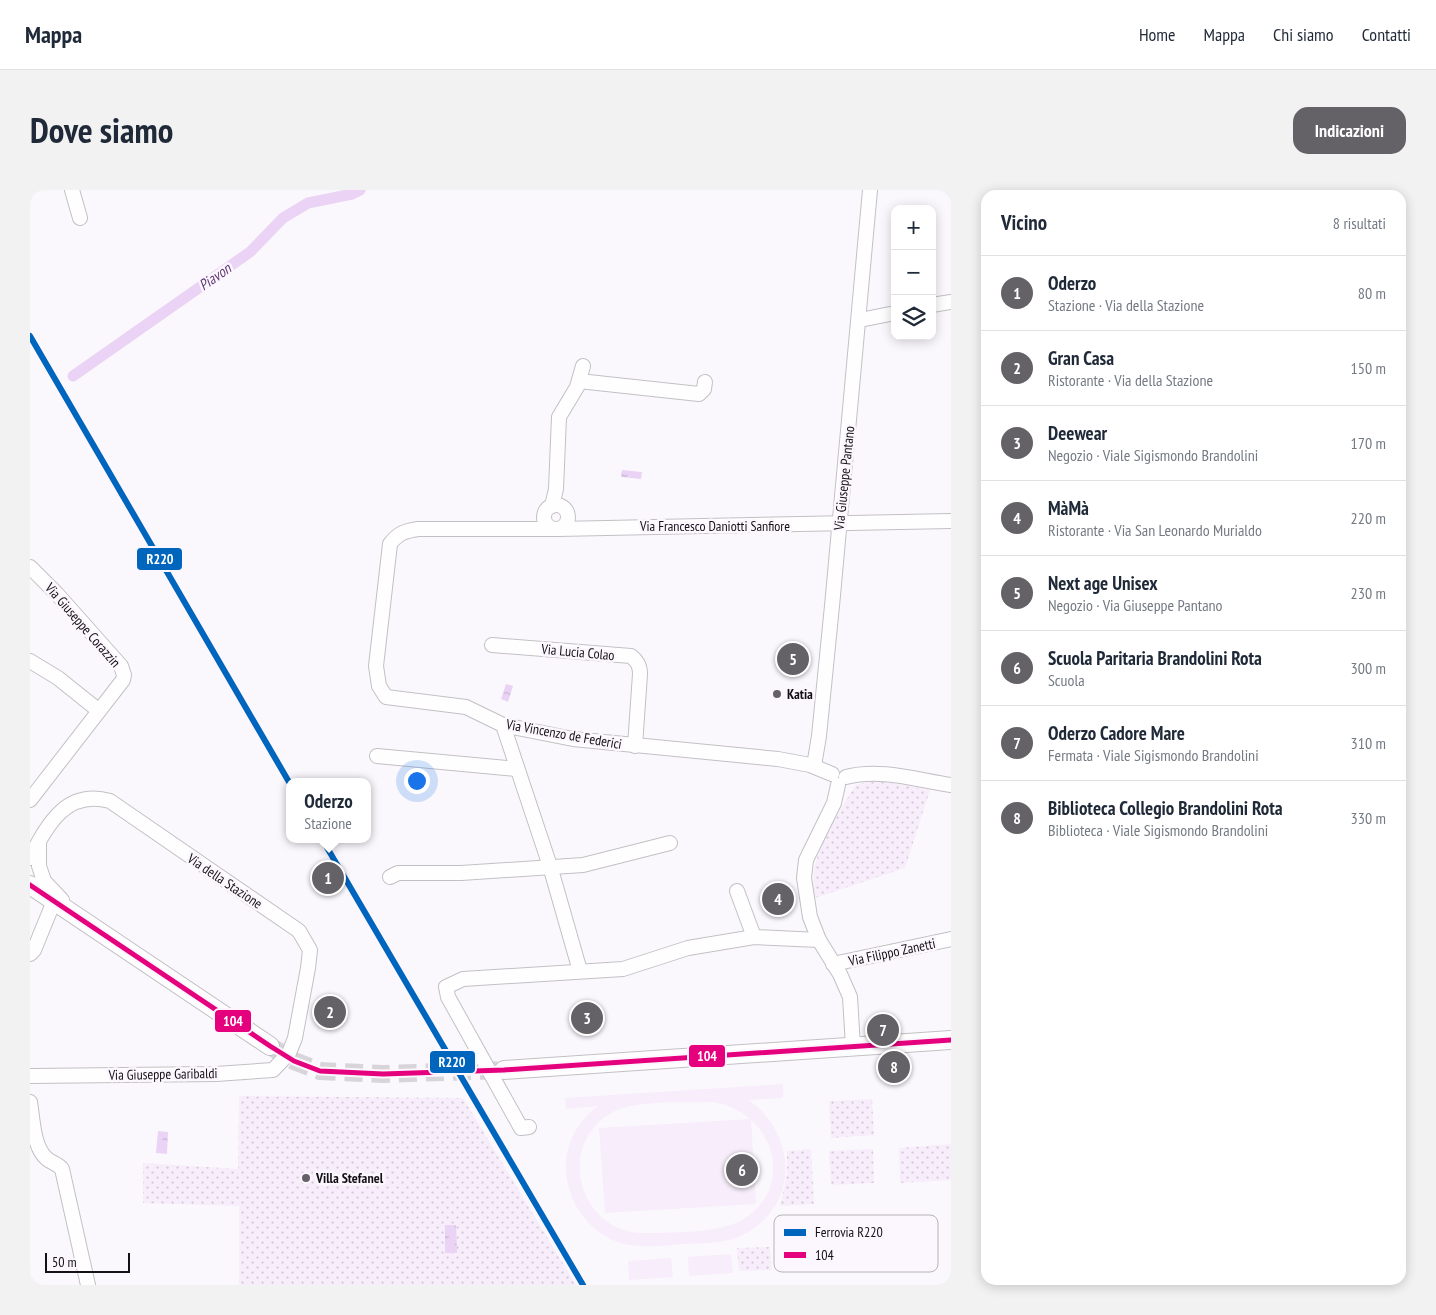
<!DOCTYPE html>
<html lang="it">
<head>
<meta charset="utf-8">
<style>
	body { margin:0; font-family:"PT Sans Narrow",sans-serif; background:#f2f2f3; color:#1f2937 }
	.controls { position:absolute; right:15px; top:15px; display:grid; overflow:hidden; border-radius:10px; box-shadow:0 2px 12px #0003 }
	.controls button { width:45px; height:45px; display:grid; place-items:center; padding:0; border:0; border-bottom:1px solid #e0e1e3; background:#fff; color:#1f2937; font:25px sans-serif }
	.scale { position:absolute; left:15px; bottom:12px; width:85px; box-sizing:border-box; padding-left:5px; border:2px solid #141116; border-top:0; font-size:14px; line-height:18px; white-space:nowrap; color:#141116; -webkit-text-stroke:4px #fcf7fe; paint-order:stroke }
	.you { position:absolute; left:386px; top:590px; width:18px; height:18px; margin:-12px; border:4px solid #fff; border-radius:50%; background:#1a73e8; box-shadow:0 0 0 8px #1a73e833 }
	.badge { display:grid; place-items:center; width:32px; height:32px; border-radius:50%; background:#656267; color:#fff; font-size:16px; font-weight:700 }
	.pin { position:absolute; translate:-50% -50%; border:2px solid #fff; box-shadow:0 1px 5px #0006 }
	.popup { position:absolute; left:256px; top:588px; width:85px; height:65px; box-sizing:border-box; display:grid; place-content:center; border-radius:10px; background:#fff; filter:drop-shadow(0 1px 4px #0005); font-size:16px; white-space:nowrap; color:#747a83 }
	.popup b { font-size:19px; color:#1f2937 }
	.popup::after { content:''; position:absolute; left:50%; top:100%; margin-left:-10px; border:10px solid transparent; border-top-color:#fff }
	.list { margin:0; padding:0; list-style:none }
	h2 { display:flex; justify-content:space-between; align-items:center; height:65px; margin:0; padding:0 20px; font-size:21px }
	h2 small { font-size:16px; font-weight:400; color:#747a83 }
	.list li { display:grid; grid-template-columns:32px 1fr auto; gap:15px; align-items:center; box-sizing:border-box; height:75px; padding:0 20px; border-top:1px solid #e0e1e3 }
	.list b { display:block; font-size:19px; white-space:nowrap }
	.list p { margin:0; font-size:16px; white-space:nowrap; color:#747a83 }
	.list em { font-size:16px; font-style:normal; color:#747a83 }
	.icon { flex:none; width:28px; height:28px; fill:none; stroke:currentColor; stroke-width:2; stroke-linecap:round; stroke-linejoin:round }
	.map { position:relative; flex:none; width:921px; height:1095px; overflow:hidden; border-radius:15px }
	header { display:flex; align-items:center; gap:30px; box-sizing:border-box; height:70px; padding:0 25px; background:#fff; border-bottom:1px solid #e0e1e3 }
	header strong { font-size:24px }
	nav { display:flex; gap:28px; margin-inline-start:auto; font-size:18px }
	.intro { display:flex; align-items:center; justify-content:space-between; box-sizing:border-box; height:120px; padding:0 30px }
	h1 { margin:0; font-size:35px }
	.button { padding:12px 22px; border-radius:15px; background:#656267; color:#fff; font-size:18px; font-weight:700 }
	main { display:flex; gap:30px; padding:0 30px }
	aside { flex:1; background:#fff; border-radius:15px; box-shadow:0 2px 12px #0003 }
	.map>svg:first-child { display:block }
</style>
</head>
<body>
<header>
<strong>Mappa</strong>
<nav><a>Home</a><a>Mappa</a><a>Chi siamo</a><a>Contatti</a></nav>
</header>
<div class="intro"><h1>Dove siamo</h1><a class="button">Indicazioni</a></div>
<main>
<div class="map">
<svg width="921" height="1095" viewBox="0 0 921 1095">
	<defs>
		<pattern id="park-dots" width="8" height="8" patternUnits="userSpaceOnUse" patternTransform="scale(1.25)"><rect width="8" height="8" fill="#f7edfb"/><path d="M2 2h.1M6 6h.1" fill="none" stroke="#d3cad6" stroke-width="1.8" stroke-linecap="round"/></pattern>
		<pattern id="water-ripples" width="26" height="14" patternUnits="userSpaceOnUse" patternTransform="scale(1.25)"><rect width="26" height="14" fill="#ead3f5"/><path d="M2 4q2-2 4 0t4 0M15 11q2-2 4 0t4 0" fill="none" stroke="#c8b4d1"/></pattern>
	</defs>
	<rect width="100%" height="100%" fill="#fbf8fd"/>
	<!-- grass -->
	<g fill="#f7edfb" fill-rule="evenodd">
		<path d="M753,894V908L719,910C764,943 771,1008 720,1041C700,1054 677,1053 654,1054C639,1055 624,1057 609,1056C572,1055 542,1024 537,989C532,960 545,933 568,916L536,919L535,908ZM682,912C743,920 768,997 712,1030C691,1043 637,1043 612,1043C548,1041 526,955 581,923C605,909 654,913 682,912Z"/>
		<path d="M721,929L726,1014L575,1023L569,938Z"/>
		<path d="M701,1064L703,1083L659,1086L658,1067Z"/>
		<path d="M641,1068L643,1087L599,1090L598,1071Z"/>
	</g>
	<!-- park -->
	<g fill="url(#park-dots)">
		<path d="M845,590L900,600L875,678L785,708C784,699 783,689 784,680C787,658 813,614 826,595Z"/>
		<path d="M209,906L433,908L546,1095H209V1016L113,1013V973L208,979Z"/>
		<path d="M842,909L844,945L801,948L799,911Z"/>
		<path d="M921,954V990L870,993L869,958Z"/>
		<path d="M781,959L784,1014L750,1016L757,985V961Z"/>
		<path d="M843,959L844,993L801,995L799,961Z"/>
		<path d="M740,1057L742,1080L709,1081L707,1058Z"/>
	</g>
	<!-- water -->
	<g fill="url(#water-ripples)">
		<path d="M592,280L612,282L611,289L591,287Z"/>
		<path d="M476,494L483,496L478,512L471,509Z"/>
		<path d="M128,941L138,942L137,964L126,963Z"/>
		<path d="M415,1035H426L427,1063H415Z"/>
	</g>
	<g fill="none" stroke-linecap="round" stroke-linejoin="round">
		<!-- canal -->
		<path stroke="#ead3f5" stroke-width="11" d="M43,186L220,62L253,28L278,13L322,4L330,0"/>
		<!-- major-tunnel -->
		<path stroke="#d8d5da" stroke-width="18" stroke-dasharray="18 9" stroke-linecap="butt" d="M240,856L264,871L290,881L353,884L473,880"/>
		<defs>
			<g id="minor">
				<path d="M42,0L50,28"/>
				<path d="M902,115L921,112"/>
				<path d="M830,130L865,123"/>
				<path d="M549,191L669,204L674,199L675,192"/>
				<circle cx="526" cy="327" r="12"/>
				<path d="M522,316L526,299L529,227L547,197L553,176"/>
				<path d="M524,339H388C375,341 368,343 360,354L346,476L349,496L356,507L436,517L473,535L543,549L748,569L780,575L802,584"/>
				<path d="M528,339L921,331"/>
				<path d="M0,377L27,404L91,476L94,485L93,490L0,610"/>
				<path d="M462,455L601,466C607,471 610,475 610,484L605,556"/>
				<path d="M0,471L28,488L68,520"/>
				<path d="M473,535L520,676L550,781"/>
				<path d="M347,566L487,579"/>
				<path d="M784,576L789,546L802,416L840,0"/>
				<path d="M816,587C850,578 887,590 921,595"/>
				<path d="M808,595L804,613L776,670L774,688L780,727L789,750L810,784L820,807L823,856"/>
				<path d="M9,652V676L14,691L32,710"/>
				<path d="M0,668C18,634 36,599 80,611L269,741L280,760L278,778L265,848L259,863L243,880L186,884L0,886"/>
				<path d="M360,687L368,683H431L553,675L640,653"/>
				<path d="M707,701L724,747"/>
				<path d="M0,764L4,760L24,711"/>
				<path d="M803,774L921,749"/>
				<path d="M0,912C3,929 3,956 16,968C21,973 27,973 32,979L58,1095"/>
				<path d="M499,937L491,938L418,807L416,797L433,789L593,779L658,758L724,747L789,750"/>
			</g>
			<g id="major">
				<path d="M0,695L240,856"/>
				<path d="M474,880L921,850"/>
			</g>
		</defs>
		<!-- minor casing -->
		<use href="#minor" stroke="#c3c0c5" stroke-width="16"/>
		<!-- major casing -->
		<use href="#major" stroke="#c3c0c5" stroke-width="20"/>
		<!-- minor -->
		<use href="#minor" stroke="#fefeff" stroke-width="14"/>
		<!-- major -->
		<use href="#major" stroke="#fefeff" stroke-width="18"/>
		<defs>
			<path id="bus-1" d="M0,695L240,856L264,871L290,881L353,884L474,880L921,850"/>
		</defs>
		<!-- bus-1 casing -->
		<use href="#bus-1" stroke="#fcf7fe" stroke-width="9"/>
		<!-- bus-1 -->
		<use href="#bus-1" stroke="#e5007d" stroke-width="5"/>
		<defs>
			<g id="rail-1">
				<path d="M0,146L259,592"/>
				<path d="M292,649L553,1095"/>
			</g>
		</defs>
		<!-- rail-1 casing -->
		<use href="#rail-1" stroke="#fcf7fe" stroke-width="10"/>
		<!-- rail-1 -->
		<use href="#rail-1" stroke="#0065bd" stroke-width="6"/>
	</g>
	<!-- markers -->
	<g fill="#656267" stroke="#fcf7fe" stroke-width="2">
		<circle cx="747" cy="504" r="5"/>
		<circle cx="276" cy="988" r="5"/>
	</g>
	<g text-anchor="middle" stroke-width="5" stroke-linejoin="round" paint-order="stroke">
		<!-- street labels -->
		<g font-size="14" fill="#141116" stroke="#fcf7fe">
			<text transform="translate(814 288) rotate(-84)" y="5">Via Giuseppe Pantano</text>
			<text x="685" y="341">Via Francesco Daniotti Sanfiore</text>
			<text transform="translate(53 435) rotate(49)" y="5">Via Giuseppe Corazzin</text>
			<text transform="translate(548 462) rotate(5)" y="5">Via Lucia Colao</text>
			<text transform="translate(534 544) rotate(10)" y="5">Via Vincenzo de Federici</text>
			<text transform="translate(195 691) rotate(34)" y="5">Via della Stazione</text>
			<text transform="translate(862 762) rotate(-12)" y="5">Via Filippo Zanetti</text>
			<text transform="translate(133 884) rotate(-1)" y="5">Via Giuseppe Garibaldi</text>
		</g>
		<!-- poi labels -->
		<g font-size="14" font-weight="bold" fill="#141116" stroke="#fcf7fe" text-anchor="start">
			<text x="757" y="509">Katia</text>
			<text x="286" y="993">Villa Stefanel</text>
		</g>
		<!-- water labels -->
		<g font-size="15" font-style="italic" fill="#623a75" stroke="#fcf7fe">
			<text transform="translate(185 87) rotate(-35)" y="5">Piavon</text>
		</g>
	</g>
	<!-- legend -->
	<rect x="744" y="1025" width="164" height="57" rx="8" fill="#fcf7fe" stroke="#b6b2b8" stroke-width="1"/>
	<rect x="754" y="1039" width="22" height="7" fill="#0065bd"/>
	<rect x="754" y="1062" width="22" height="6" fill="#e5007d"/>
	<g font-size="14" fill="#141116">
		<text x="785" y="1047">Ferrovia R220</text>
		<text x="785" y="1070">104</text>
	</g>
	<g stroke="#fcf7fe" stroke-width="2">
		<rect x="106" y="357" width="47" height="24" rx="5" fill="#0065bd"/>
		<rect x="184" y="819" width="38" height="24" rx="5" fill="#e5007d"/>
		<rect x="658" y="854" width="38" height="24" rx="5" fill="#e5007d"/>
		<rect x="399" y="860" width="47" height="24" rx="5" fill="#0065bd"/>
	</g>
	<g font-size="14" text-anchor="middle" font-weight="bold" fill="#fff">
		<text x="130" y="374">R220</text>
		<text x="203" y="836">104</text>
		<text x="677" y="871">104</text>
		<text x="422" y="877">R220</text>
	</g>
</svg>
<div class="controls">
<button>+</button>
<button>−</button>
<button><svg class="icon" aria-label="layers" viewBox="0 0 24 24"><path d="M12 4l9 5-9 5-9-5zM3 14l9 5 9-5"/></svg></button>
</div>
<div class="scale">50 m</div>
<div class="you"></div>
<div class="pin badge" style="left:298px;top:688px">1</div>
<div class="popup"><b>Oderzo</b>Stazione</div>
<div class="pin badge" style="left:300px;top:822px">2</div>
<div class="pin badge" style="left:557px;top:828px">3</div>
<div class="pin badge" style="left:748px;top:709px">4</div>
<div class="pin badge" style="left:763px;top:469px">5</div>
<div class="pin badge" style="left:712px;top:980px">6</div>
<div class="pin badge" style="left:853px;top:840px">7</div>
<div class="pin badge" style="left:864px;top:877px">8</div>
</div>
<aside>
<h2>Vicino<small>8 risultati</small></h2>
<ul class="list">
<li><span class="badge">1</span><div><b>Oderzo</b><p>Stazione · Via della Stazione</p></div><em>80 m</em></li>
<li><span class="badge">2</span><div><b>Gran Casa</b><p>Ristorante · Via della Stazione</p></div><em>150 m</em></li>
<li><span class="badge">3</span><div><b>Deewear</b><p>Negozio · Viale Sigismondo Brandolini</p></div><em>170 m</em></li>
<li><span class="badge">4</span><div><b>MàMà</b><p>Ristorante · Via San Leonardo Murialdo</p></div><em>220 m</em></li>
<li><span class="badge">5</span><div><b>Next age Unisex</b><p>Negozio · Via Giuseppe Pantano</p></div><em>230 m</em></li>
<li><span class="badge">6</span><div><b>Scuola Paritaria Brandolini Rota</b><p>Scuola</p></div><em>300 m</em></li>
<li><span class="badge">7</span><div><b>Oderzo Cadore Mare</b><p>Fermata · Viale Sigismondo Brandolini</p></div><em>310 m</em></li>
<li><span class="badge">8</span><div><b>Biblioteca Collegio Brandolini Rota</b><p>Biblioteca · Viale Sigismondo Brandolini</p></div><em>330 m</em></li>
</ul>
</aside>
</main>
</body>
</html>
